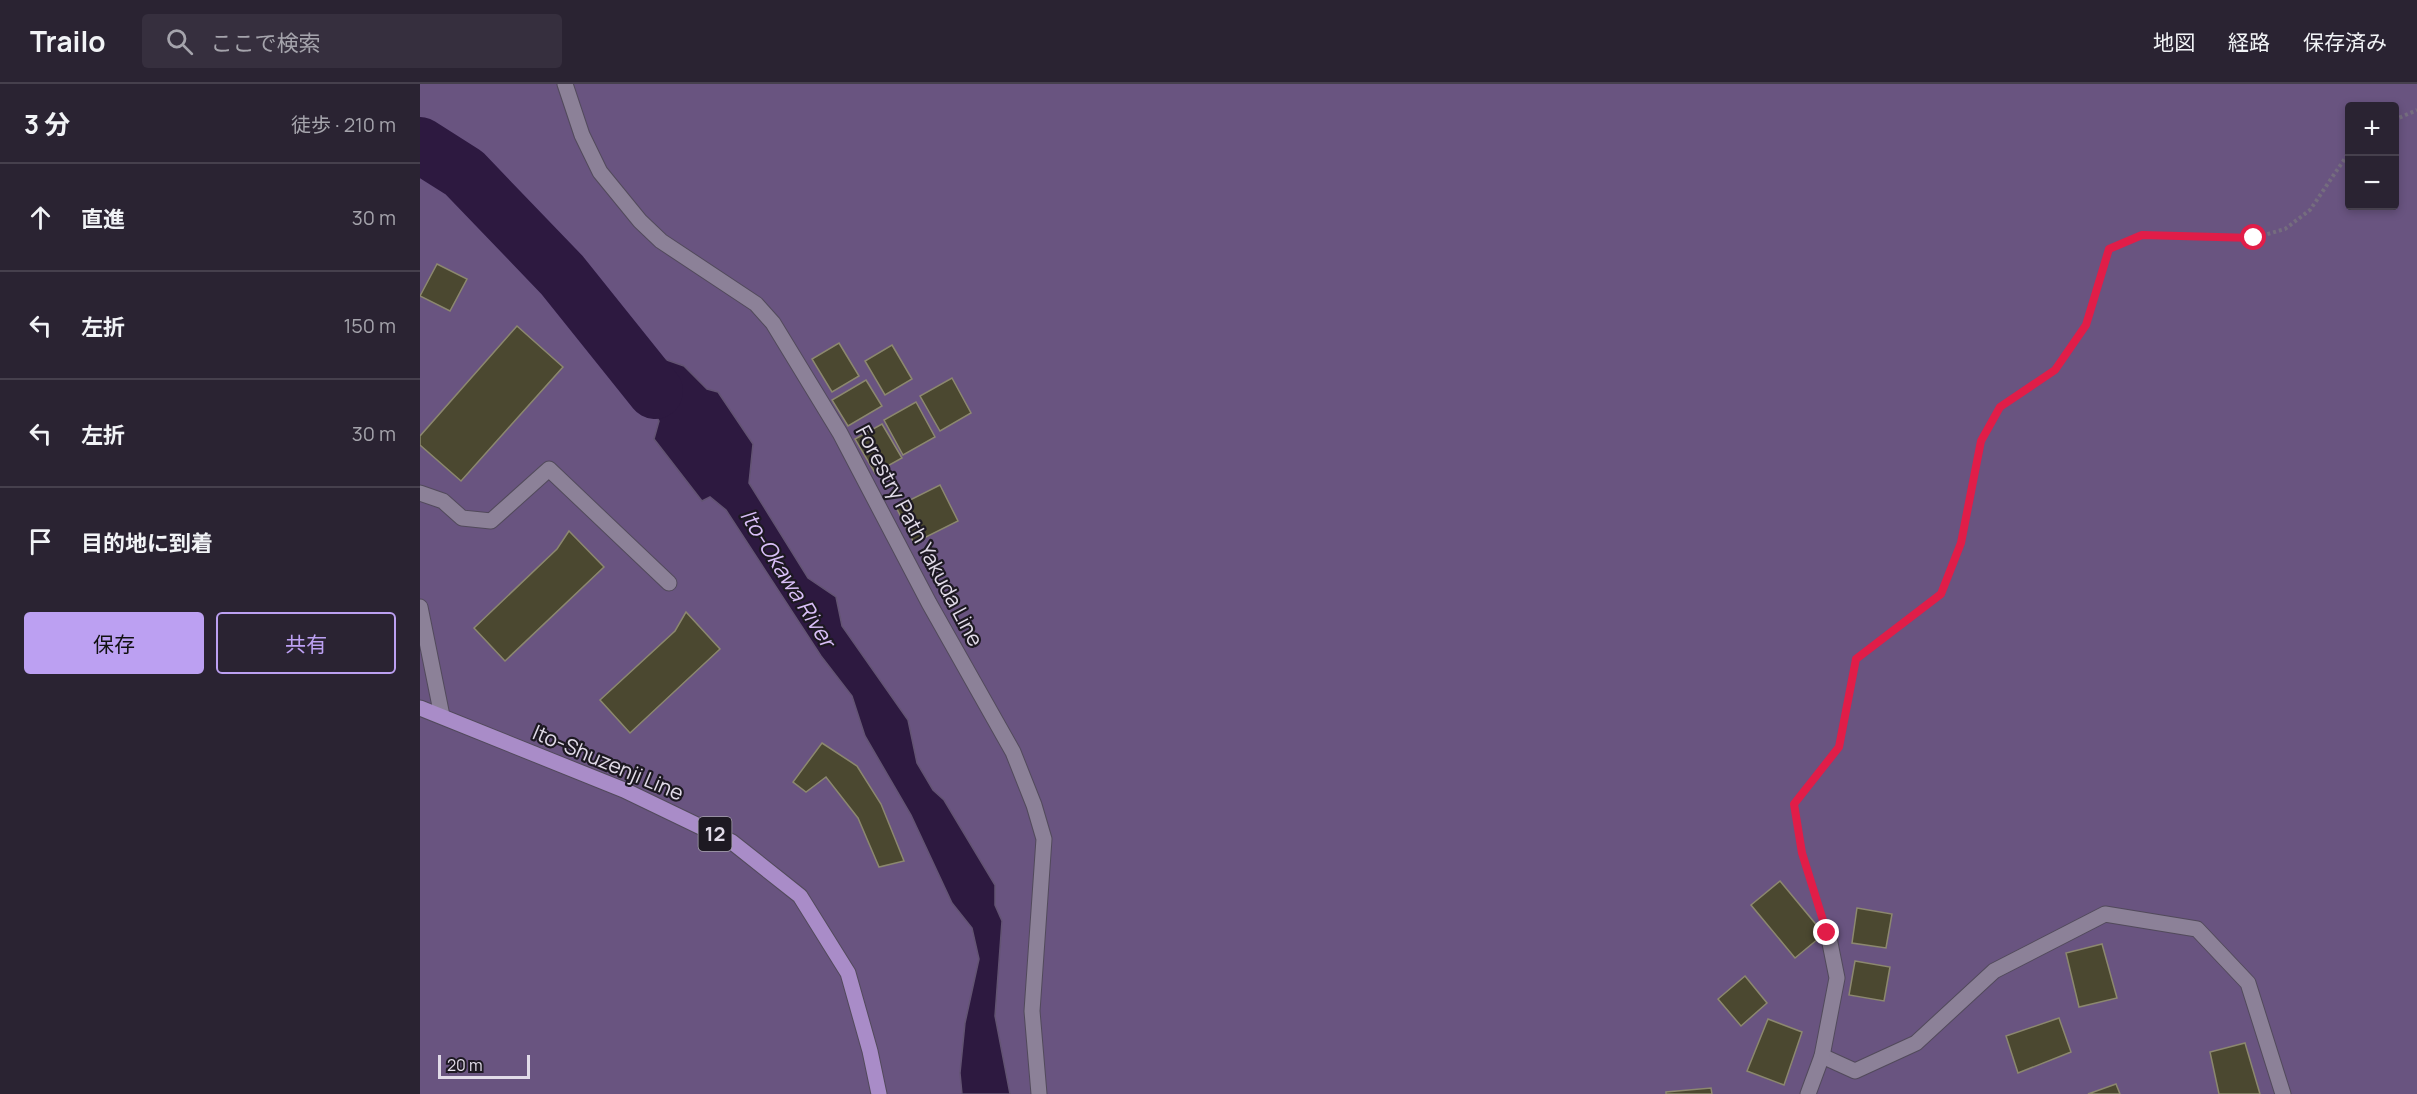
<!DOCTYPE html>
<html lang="ja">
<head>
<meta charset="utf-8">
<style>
	body { margin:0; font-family:Manrope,"Noto Sans JP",sans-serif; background:#362f3e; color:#f1f3f6 }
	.controls { position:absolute; right:18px; top:18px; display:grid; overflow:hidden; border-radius:6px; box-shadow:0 3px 9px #0003 }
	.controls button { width:54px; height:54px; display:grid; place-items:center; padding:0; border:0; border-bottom:2px solid #46404d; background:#2a2332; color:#f1f3f6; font:30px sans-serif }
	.scale { position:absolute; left:18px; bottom:15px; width:92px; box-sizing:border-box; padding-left:6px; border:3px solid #e2dce9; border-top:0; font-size:16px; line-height:21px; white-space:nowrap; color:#e2dce9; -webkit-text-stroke:4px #1d1922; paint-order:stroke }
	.stop { position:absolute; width:18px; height:18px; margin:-14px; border:4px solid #e11d48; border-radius:50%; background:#fff }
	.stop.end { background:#e11d48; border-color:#fff; box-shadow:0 2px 6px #0008 }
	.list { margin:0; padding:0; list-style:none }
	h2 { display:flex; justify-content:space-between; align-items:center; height:78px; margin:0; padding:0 24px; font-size:26px }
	h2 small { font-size:20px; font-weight:400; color:#a5a4ac }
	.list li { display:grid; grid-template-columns:39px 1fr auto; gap:18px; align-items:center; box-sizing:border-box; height:108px; padding:0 24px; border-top:2px solid #46404d }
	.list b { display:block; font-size:22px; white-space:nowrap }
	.list em { font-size:20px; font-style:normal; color:#a5a4ac }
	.actions { display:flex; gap:12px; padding:18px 24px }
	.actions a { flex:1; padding:14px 0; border:2px solid #bca0f2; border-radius:6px; text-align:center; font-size:21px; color:#bca0f2 }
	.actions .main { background:#bca0f2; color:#111 }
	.icon { flex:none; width:33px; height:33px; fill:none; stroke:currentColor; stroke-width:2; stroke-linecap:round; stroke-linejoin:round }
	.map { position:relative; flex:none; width:1997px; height:1010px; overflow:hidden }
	header { display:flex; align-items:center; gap:36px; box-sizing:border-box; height:84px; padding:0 30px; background:#2a2332; border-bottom:2px solid #46404d }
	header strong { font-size:28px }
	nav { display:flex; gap:33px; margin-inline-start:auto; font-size:21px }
	.search { width:420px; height:54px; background:#362f3e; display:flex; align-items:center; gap:15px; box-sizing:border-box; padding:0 21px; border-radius:6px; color:#a5a4ac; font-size:22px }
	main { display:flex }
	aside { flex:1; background:#2a2332 }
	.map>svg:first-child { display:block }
</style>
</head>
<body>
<header>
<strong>Trailo</strong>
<div class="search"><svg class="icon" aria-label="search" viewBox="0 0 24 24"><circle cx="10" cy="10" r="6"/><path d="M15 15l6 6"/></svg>ここで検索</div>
<nav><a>地図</a><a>経路</a><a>保存済み</a></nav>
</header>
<main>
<aside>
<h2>3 分<small>徒歩 · 210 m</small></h2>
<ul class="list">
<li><svg class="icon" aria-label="ahead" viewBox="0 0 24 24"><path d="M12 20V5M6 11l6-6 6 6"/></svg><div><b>直進</b></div><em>30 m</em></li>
<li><svg class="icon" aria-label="left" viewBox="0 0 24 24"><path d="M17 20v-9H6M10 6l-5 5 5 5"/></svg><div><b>左折</b></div><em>150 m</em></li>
<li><svg class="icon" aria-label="left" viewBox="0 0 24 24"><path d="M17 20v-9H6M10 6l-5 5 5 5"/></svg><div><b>左折</b></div><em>30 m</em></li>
<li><svg class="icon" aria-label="arrive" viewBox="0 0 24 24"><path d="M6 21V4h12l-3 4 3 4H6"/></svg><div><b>目的地に到着</b></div></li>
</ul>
<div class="actions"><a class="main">保存</a><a>共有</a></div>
</aside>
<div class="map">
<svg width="1997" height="1010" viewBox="0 0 1997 1010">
	<rect width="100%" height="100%" fill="#382f43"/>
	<!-- forest -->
	<path fill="#695480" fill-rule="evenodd" d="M0,0H1997V1010H0ZM1930,22H1974V122H1930Z"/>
	<!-- water -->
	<path fill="#2d1940" stroke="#635473" stroke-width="1.5" d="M177,242L224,268L264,282L287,305L298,308L333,360L329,399L388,494L416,513L422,542L488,636L497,679L513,706L524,716L575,801V821L582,837L575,932L590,1010H542L540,989L545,939L559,875L552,844L532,819L491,731L445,652L432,612L401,572L306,426L290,413L282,417L234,355L239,337L215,291Z"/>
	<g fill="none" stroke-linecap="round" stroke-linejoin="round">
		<!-- river -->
		<path stroke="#2d1940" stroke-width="56" d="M0,61L44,89L142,191L235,307"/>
	</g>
	<!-- building -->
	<g fill="#4b4830" stroke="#8c886f" stroke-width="1.5">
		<path d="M17,180L47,195L30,227L0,212Z"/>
		<path d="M97,242L143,283L41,397L0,361V352Z"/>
		<path d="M419,259L439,292L412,308L392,275Z"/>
		<path d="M472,261L492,295L465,311L445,277Z"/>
		<path d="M532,294L551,329L520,347L500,312Z"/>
		<path d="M446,296L462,322L428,342L412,316Z"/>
		<path d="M496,318L515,353L483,371L464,336Z"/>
		<path d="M462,340L482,374L455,389L435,355Z"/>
		<path d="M520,401L538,437L494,459L476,423Z"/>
		<path d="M149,447L184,483L85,577L54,544L137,465Z"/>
		<path d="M266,528L300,565L210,649L180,616L255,547Z"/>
		<path d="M402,659L437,682L461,720L484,777L459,783L438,734L406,693L386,708L373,698Z"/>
		<path d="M1360,797L1404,850L1375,874L1331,821Z"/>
		<path d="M1437,824L1472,830L1466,864L1432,859Z"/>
		<path d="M1682,860L1697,914L1659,923L1646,869Z"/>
		<path d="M1435,877L1470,883L1464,917L1429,911Z"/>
		<path d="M1325,892L1347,919L1321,942L1298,915Z"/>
		<path d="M1639,934L1651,968L1598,989L1586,952Z"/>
		<path d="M1348,935L1382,948L1364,1001L1327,987Z"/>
		<path d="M1825,959L1840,1010H1799L1790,968Z"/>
		<path d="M1696,1000L1700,1010H1668Z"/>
		<path d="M1291,1004L1292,1010H1246V1008Z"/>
	</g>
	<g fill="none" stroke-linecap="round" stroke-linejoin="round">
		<defs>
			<g id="minor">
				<path d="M145,0L162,51L180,88L220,137L241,157L336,220L353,239L420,349L509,519L593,668L614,721L624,755L612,927L619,1010"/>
				<path d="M0,409L23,417L42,434L71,437L129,385L249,499"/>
				<path d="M0,523L22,632"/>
				<path d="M1402,972L1435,987L1496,959L1574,887L1685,830L1777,845L1828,899L1863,1010"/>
				<path d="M1388,1010L1402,972L1417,894L1408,849"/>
			</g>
			<path id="major" d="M0,624L204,706L312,758L380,812L428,889L450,967L459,1010"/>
		</defs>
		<!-- minor casing -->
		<use href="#minor" stroke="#524a5b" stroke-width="17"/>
		<!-- major casing -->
		<use href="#major" stroke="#524a5b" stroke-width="17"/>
		<!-- path -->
		<g stroke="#756d7e" stroke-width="4" stroke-dasharray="3 3" stroke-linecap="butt">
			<path d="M1974,36L1997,26"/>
			<path d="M1401,829L1382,769L1374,720L1419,663L1436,575L1521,510L1541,459L1561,357L1579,323L1635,286L1666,241L1689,165L1722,151L1834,154L1865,145L1890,126L1930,67"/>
		</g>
		<!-- minor -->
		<use href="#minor" stroke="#8c8198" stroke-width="15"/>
		<!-- major -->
		<use href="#major" stroke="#a98cc8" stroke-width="15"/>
	</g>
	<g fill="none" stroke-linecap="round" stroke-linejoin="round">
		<!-- route -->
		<path stroke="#e11d48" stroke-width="8" d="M1407,849L1382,769L1374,720L1419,663L1436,575L1521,510L1541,459L1561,357L1580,323L1635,286L1666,241L1689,165L1722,151L1834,154"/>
	</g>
	<g text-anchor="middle" stroke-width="4.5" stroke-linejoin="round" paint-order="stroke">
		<!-- shield labels -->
		<rect fill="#1d1922" stroke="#a7a2ad" stroke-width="1.5" x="278.5" y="733" width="33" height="34" rx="4.5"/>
		<g font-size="20" font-weight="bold" fill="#e2dce9">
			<text x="295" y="757">12</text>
		</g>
		<!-- street labels -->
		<g font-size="21" fill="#e2dce9" stroke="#1d1922">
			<text transform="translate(499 452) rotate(62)" y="7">Forestry Path Yakuda Line</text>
			<text transform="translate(188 679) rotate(23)" y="7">Ito-Shuzenji Line</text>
		</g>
		<!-- water labels -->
		<g font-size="22" font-style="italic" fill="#d9bff8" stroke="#1d1922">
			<text transform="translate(368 494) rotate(58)" y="8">Ito-Okawa River</text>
		</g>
	</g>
</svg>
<div class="controls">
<button>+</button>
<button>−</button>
</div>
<div class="scale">20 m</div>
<div class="stop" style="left:1834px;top:154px"></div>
<div class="stop end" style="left:1407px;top:849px"></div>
</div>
</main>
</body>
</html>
